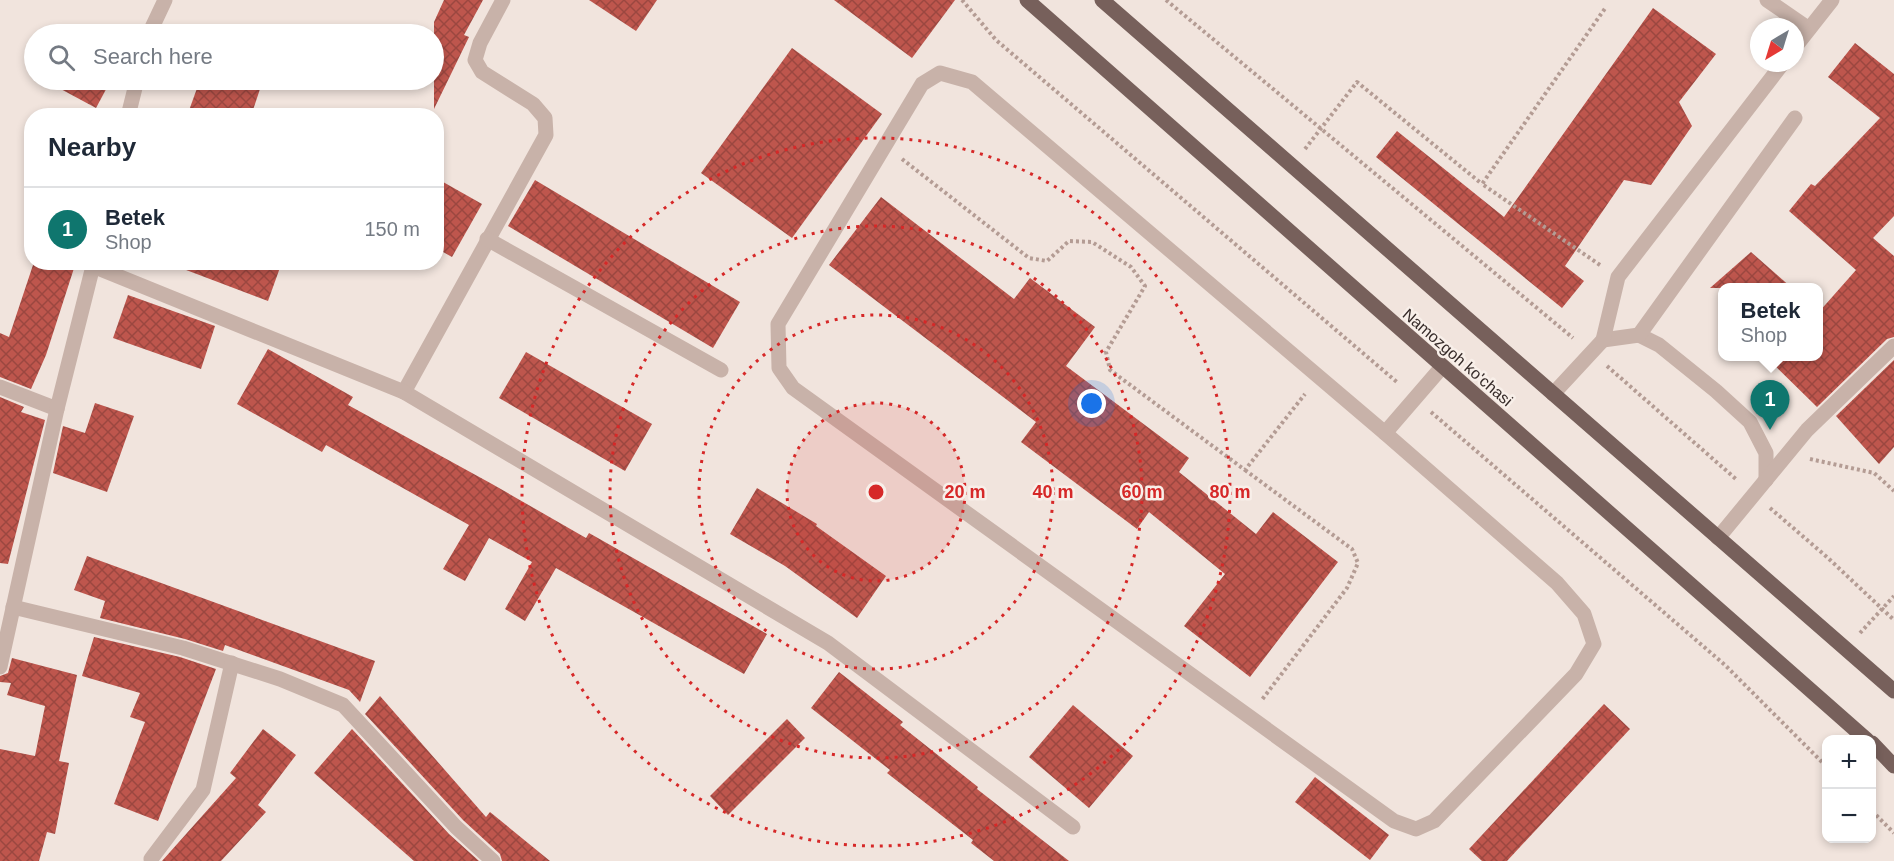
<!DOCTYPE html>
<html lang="en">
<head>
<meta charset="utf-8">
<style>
	body { margin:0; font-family:Helvetica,sans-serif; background:#f2f2f3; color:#1f2937 }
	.controls { position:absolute; right:18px; bottom:18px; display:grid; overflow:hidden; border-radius:12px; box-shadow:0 3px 9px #0003 }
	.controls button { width:54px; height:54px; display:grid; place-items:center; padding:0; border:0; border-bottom:2px solid #e0e1e3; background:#fff; color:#1f2937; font:30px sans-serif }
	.compass { position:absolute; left:1750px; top:18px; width:54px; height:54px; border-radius:50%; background:#fff; box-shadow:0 3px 9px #0003; rotate:218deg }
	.you { position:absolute; left:1092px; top:404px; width:21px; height:21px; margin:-15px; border:4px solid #fff; border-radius:50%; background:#1a73e8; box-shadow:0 0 0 9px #1a73e833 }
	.badge { display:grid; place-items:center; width:39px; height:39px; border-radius:50%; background:#0f766e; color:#fff; font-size:20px; font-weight:700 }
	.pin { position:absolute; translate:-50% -50px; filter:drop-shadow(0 2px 3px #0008) }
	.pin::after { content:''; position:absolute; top:32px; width:21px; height:18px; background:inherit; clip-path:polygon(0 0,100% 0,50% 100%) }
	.popup { position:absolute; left:1718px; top:283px; width:105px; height:78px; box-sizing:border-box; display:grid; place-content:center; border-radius:12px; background:#fff; filter:drop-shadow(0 2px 4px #0005); font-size:20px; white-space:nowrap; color:#747a83 }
	.popup b { font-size:22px; color:#1f2937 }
	.popup::after { content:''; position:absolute; left:50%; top:100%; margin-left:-12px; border:12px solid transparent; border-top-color:#fff }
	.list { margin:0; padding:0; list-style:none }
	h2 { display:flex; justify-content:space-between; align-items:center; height:78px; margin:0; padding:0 24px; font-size:26px }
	h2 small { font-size:20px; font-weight:400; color:#747a83 }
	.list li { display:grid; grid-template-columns:39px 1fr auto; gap:18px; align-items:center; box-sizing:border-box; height:84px; padding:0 24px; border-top:2px solid #e0e1e3 }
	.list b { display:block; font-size:22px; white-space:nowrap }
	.list p { margin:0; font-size:20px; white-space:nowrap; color:#747a83 }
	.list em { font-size:20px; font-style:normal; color:#747a83 }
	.icon { flex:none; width:33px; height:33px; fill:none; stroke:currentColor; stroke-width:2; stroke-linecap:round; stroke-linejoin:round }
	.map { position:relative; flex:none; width:1894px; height:861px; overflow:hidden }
	.search { position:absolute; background:#fff; box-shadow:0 3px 9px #0003; left:24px; top:24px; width:420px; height:66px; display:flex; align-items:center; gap:15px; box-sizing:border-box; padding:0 21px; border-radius:33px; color:#747a83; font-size:22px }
	.panel { position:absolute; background:#fff; box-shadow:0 3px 9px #0003; left:24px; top:108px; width:420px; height:162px; border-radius:24px }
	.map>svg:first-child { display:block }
</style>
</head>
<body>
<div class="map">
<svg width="1894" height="861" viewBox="0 0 1894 861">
	<defs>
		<pattern id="building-cross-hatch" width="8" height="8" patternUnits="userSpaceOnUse" patternTransform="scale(1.5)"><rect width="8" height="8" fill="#be564d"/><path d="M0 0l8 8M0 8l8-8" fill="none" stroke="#9b4740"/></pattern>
	</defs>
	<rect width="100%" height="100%" fill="#f1e4dd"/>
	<!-- building -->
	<g fill="url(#building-cross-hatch)">
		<path d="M444,0H483L464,35L469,37L434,109V22Z"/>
		<path d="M589,0H657L636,31Z"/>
		<path d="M834,0H955L912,58Z"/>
		<path d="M1653,8L1716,54L1679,102L1692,126L1651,185L1624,180L1565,266L1584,281L1562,308L1376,157L1397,131L1504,217Z"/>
		<path d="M1855,43L1894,74V216L1873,238L1894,256V337L1887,339L1817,407L1766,357H1818V313L1856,270L1789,211L1811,184L1815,186L1880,118L1828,77Z"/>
		<path d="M792,48L882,114L792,238L701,173Z"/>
		<path d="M44,80H111L96,108Z"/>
		<path d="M200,80H263L251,116H187Z"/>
		<path d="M436,178L482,204L452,257L436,248Z"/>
		<path d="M535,180L740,302L713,348L508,226Z"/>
		<path d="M881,197L1014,299L1030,278L1095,327L1066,366L1189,458L1179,472L1256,534L1273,512L1338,562L1250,677L1184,626L1225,574L1149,512L1137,529L1021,442L1036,422L829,265Z"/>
		<path d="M1751,252L1792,288H1710Z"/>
		<path d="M34,262H76L46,355L31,389L0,377V333L9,337Z"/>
		<path d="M173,262H282L268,301L173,265Z"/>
		<path d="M128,295L215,326L201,369L113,338Z"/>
		<path d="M268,349L353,397L348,405L492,484L586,538L589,533L767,634L744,674L556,568L525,621L505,609L532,562L489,538L465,581L443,569L469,525L326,445L322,452L237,404Z"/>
		<path d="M526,352L652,424L625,471L499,398Z"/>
		<path d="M1894,360V447L1879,464L1836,416Z"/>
		<path d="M0,397L24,407L21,412L45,420L8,564L0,563Z"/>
		<path d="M95,403L134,416L107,492L53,473L63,426L85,433Z"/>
		<path d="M757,488L817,524L816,526L886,576L857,618L785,566L730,534Z"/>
		<path d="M87,556L375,661L360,702L349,690L225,645L223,651L185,639L100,618L105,601L74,590Z"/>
		<path d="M94,637L180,657L216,669L158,821L114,804L145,722L130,717L140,693L82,676Z"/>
		<path d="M12,658L77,675L59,761L69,763L55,834L47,832L39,861H0V749L35,756L45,706L7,695L11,683L0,682V676L8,673Z"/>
		<path d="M839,672L903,722L900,725L978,787L977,789L1069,861H994L971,843L973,840L887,773L890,770L811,708Z"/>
		<path d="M380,696L486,817L490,812L550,861H502L500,854L463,820L365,714Z"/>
		<path d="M1604,704L1630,729L1507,861H1482L1469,849Z"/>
		<path d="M1073,705L1133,756L1089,808L1029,757Z"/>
		<path d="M787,719L805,738L728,815L710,796Z"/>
		<path d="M263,729L296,755L258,805L266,812L221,861H162L236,778L230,773Z"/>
		<path d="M352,729L449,834L479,861H414L314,773Z"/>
		<path d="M1315,777L1389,835L1370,860L1295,802Z"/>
	</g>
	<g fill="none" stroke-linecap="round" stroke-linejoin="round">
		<!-- path -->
		<g stroke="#b49c94" stroke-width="4" stroke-dasharray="3 3" stroke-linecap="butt">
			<path d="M962,0L996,40L1398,383"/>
			<path d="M1166,0L1573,338"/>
			<path d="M1305,149L1357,82L1482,184"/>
			<path d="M902,159L1029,258L1047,261L1069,241L1092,242L1131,267L1145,286L1106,352L1110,370L1245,470L1305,394"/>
			<path d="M1600,265L1482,184L1606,7"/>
			<path d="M1607,366L1737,480"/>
			<path d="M1431,412L1725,665L1826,766"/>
			<path d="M1810,459L1874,473L1894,491"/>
			<path d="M1245,470L1352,549L1358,563L1347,588L1261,701"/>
			<path d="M1770,508L1828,558L1894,620"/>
			<path d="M1860,633L1894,596"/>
			<path d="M1872,811L1894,833"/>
		</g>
		<!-- minor -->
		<g stroke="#c8b2a9" stroke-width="15">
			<path d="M503,0L480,43L475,60L482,72L533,104L545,118L546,135L404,392L828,643L1073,827"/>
			<path d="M1767,0L1809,29"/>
			<path d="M149,34L165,0"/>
			<path d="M1795,47L1832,0"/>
			<path d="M940,73L972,82L1385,433L1557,583L1584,614L1594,644L1576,674L1434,821L1416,829L1394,821L793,388L779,368L778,324L922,84Z"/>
			<path d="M128,116L137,80"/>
			<path d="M487,239L721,370"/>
			<path d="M93,266L404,392"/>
			<path d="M1639,335L1659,345L1716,391L1750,422L1766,453V480"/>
			<path d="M1603,340L1639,335L1795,118"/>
			<path d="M0,387L57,409"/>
			<path d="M1553,394L1603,340L1618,277L1783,63"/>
			<path d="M1385,433L1442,367"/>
			<path d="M1718,538L1807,430L1894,346"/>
			<path d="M13,607L183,648L280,679L343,705L456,827L493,861"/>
			<path d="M0,667L57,409L94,262"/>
			<path d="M151,859L203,790L232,663"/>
		</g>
		<!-- major -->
		<g stroke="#77605b" stroke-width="15">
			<path d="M1027,0L1867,740"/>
			<path d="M1102,0L1894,691"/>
			<path d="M1872,743L1894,766"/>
		</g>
	</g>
	<!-- distance rings -->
	<circle cx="876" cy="492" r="89" fill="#d62828" fill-opacity=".12"/>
	<g fill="none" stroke="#d62828" stroke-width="3" stroke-dasharray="3 6">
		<circle cx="876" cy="492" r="89"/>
		<circle cx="876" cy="492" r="177"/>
		<circle cx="876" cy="492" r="266"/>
		<circle cx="876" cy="492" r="354"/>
	</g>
	<g text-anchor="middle" stroke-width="5" stroke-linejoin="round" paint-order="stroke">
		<!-- street labels -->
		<g font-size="16" fill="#362b29" stroke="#f8efe9">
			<text transform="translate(1458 357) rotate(41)" y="6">Namozgoh ko'chasi</text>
		</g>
	</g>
	<circle cx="876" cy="492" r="9" fill="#d62828" stroke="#f8efe9" stroke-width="3"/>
	<g font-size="18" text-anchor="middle" font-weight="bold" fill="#d62828" stroke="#f8efe9" stroke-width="5" stroke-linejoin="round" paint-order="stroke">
		<text x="965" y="498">20 m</text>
		<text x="1053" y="498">40 m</text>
		<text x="1142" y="498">60 m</text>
		<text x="1230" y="498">80 m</text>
	</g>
</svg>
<div class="controls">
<button>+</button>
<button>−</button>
</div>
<svg class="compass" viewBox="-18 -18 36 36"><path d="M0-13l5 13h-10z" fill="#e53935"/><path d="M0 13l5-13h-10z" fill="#747a83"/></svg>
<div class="you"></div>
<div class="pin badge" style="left:1770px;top:430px">1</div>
<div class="popup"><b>Betek</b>Shop</div>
<div class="search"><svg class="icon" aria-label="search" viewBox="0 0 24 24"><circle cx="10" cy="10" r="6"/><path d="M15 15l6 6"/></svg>Search here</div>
<section class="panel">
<h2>Nearby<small></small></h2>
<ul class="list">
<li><span class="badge">1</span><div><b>Betek</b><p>Shop</p></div><em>150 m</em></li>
</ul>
</section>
</div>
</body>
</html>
